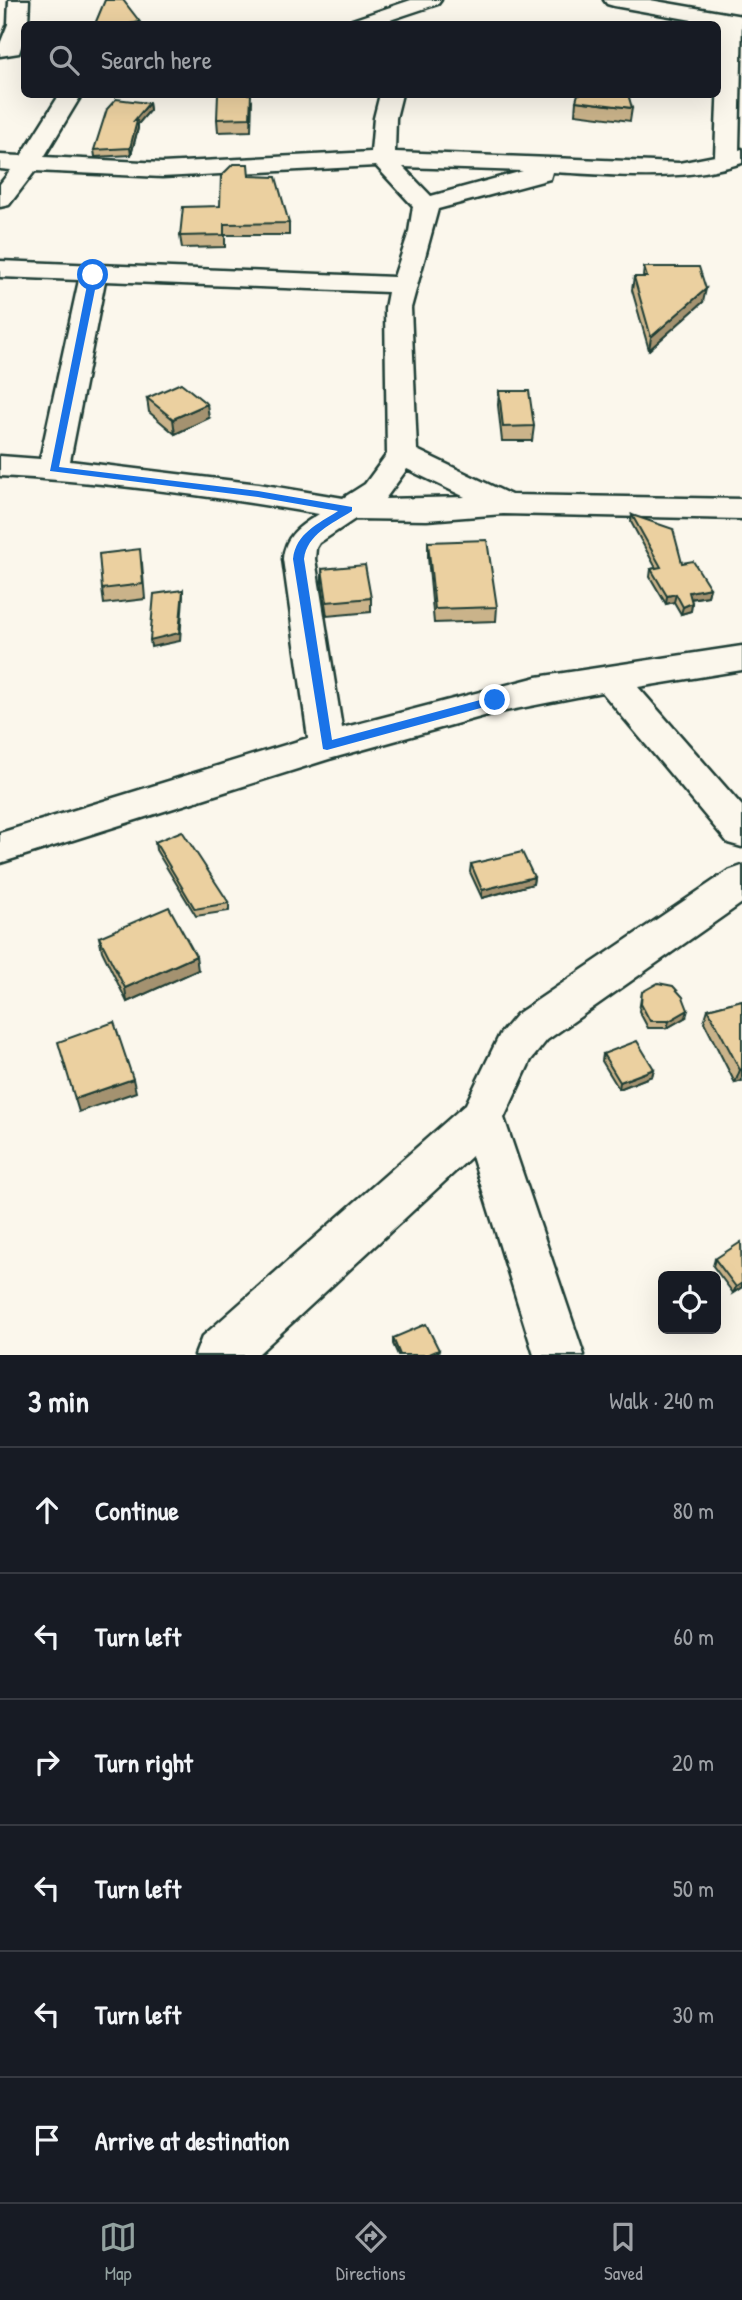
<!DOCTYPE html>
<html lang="en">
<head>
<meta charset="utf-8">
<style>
	body { margin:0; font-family:"Patrick Hand",sans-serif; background:#20242c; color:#f1f3f6 }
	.controls { position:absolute; right:21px; bottom:21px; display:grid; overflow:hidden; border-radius:10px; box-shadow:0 7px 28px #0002 }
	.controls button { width:63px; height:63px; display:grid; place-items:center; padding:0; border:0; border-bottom:2px solid #363941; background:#171b24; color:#f1f3f6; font:35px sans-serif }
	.stop { position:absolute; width:21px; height:21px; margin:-16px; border:5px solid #1a73e8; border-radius:50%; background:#fff }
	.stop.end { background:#1a73e8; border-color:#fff; box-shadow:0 2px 7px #0008 }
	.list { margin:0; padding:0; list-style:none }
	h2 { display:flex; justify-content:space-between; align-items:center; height:91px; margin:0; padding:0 28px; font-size:30px }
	h2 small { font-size:23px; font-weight:400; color:#9ea1a6 }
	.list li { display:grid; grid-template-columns:46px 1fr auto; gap:21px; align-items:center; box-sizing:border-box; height:126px; padding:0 28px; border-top:2px solid #363941 }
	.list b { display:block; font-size:26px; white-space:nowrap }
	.list em { font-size:23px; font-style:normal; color:#9ea1a6 }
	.icon { flex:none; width:38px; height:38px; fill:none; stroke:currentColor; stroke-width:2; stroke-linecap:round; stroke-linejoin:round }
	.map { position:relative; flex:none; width:742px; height:1355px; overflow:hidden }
	.search { position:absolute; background:#171b24; box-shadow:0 7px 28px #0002; left:21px; right:21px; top:21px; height:77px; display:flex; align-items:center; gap:18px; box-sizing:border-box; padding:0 24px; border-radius:10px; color:#9ea1a6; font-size:26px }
	.sheet { height:847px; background:#171b24 }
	nav { display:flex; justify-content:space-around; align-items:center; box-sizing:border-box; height:98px; border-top:2px solid #363941; background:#171b24; font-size:19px; color:#9ea1a6 }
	nav a { display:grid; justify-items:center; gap:4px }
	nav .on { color:#92a19f }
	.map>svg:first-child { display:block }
</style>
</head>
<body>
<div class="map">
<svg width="742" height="1355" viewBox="0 0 742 1355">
	<rect width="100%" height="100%" fill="#fbf7ec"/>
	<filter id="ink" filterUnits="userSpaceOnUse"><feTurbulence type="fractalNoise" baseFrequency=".0143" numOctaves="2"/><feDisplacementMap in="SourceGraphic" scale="14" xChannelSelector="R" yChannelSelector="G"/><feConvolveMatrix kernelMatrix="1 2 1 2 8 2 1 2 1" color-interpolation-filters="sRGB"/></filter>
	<g filter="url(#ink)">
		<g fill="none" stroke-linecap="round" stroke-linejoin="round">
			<defs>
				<g id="minor">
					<path d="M9,0H29L28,24H24V38L19,53L0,56V44L8,24Z"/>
					<path d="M411,0H441L438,4L378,24H349L352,20Z"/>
					<path d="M604,0H650L742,16L739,150L742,149V163C680,183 617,175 552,172L550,179L438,209L411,308L417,450L511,495L742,499V519L503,514L427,520L355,519L319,543L316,548L315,559L342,728L537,677L742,646V670L638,687L742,806V847L728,843L602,692L495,713L329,759L0,863V833L308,738L283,559C285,535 300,526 319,514C214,496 107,482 0,476V456L40,459L79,280L0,277V261L394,277L409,232L413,206L376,166L162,177L35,171L9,205L0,207V184L11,170L0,169V155L21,156L60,94H82L44,157L162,163L371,152L374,118L380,94H402L396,118L395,152L679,163L715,156L720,25L614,6L607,4ZM403,167L523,171L431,196ZM105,281L388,292L385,308L387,454L365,484L343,498L259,484L70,461ZM407,469L465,497L385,499Z"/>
					<path d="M742,866V903L547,1040L531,1060L504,1118L584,1355H534L472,1156L257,1355H195L202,1337L466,1104L500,1034L517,1014L728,871Z"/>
				</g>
			</defs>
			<!-- minor casing -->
			<use href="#minor" stroke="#1f3d34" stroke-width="5"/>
			<!-- minor -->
			<use href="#minor" fill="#fbf7ec" fill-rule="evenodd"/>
		</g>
		<!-- wall -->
		<g fill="#cab38a" stroke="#1f3d34" stroke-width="2">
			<path d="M252,101L251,131L218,132L217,119Z"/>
			<path d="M576,101L632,108L630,121L575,114Z"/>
			<path d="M149,103L150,110L138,124V128L131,155L95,157L94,150Z"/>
			<path d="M249,176L289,223V235H225V247L182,248L180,236L220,206Z"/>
			<path d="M644,267L703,302L649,350L632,290L634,277H643Z"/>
			<path d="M499,391L534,426L532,441H502L498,405Z"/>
			<path d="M147,398L209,418L175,434L149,412Z"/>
			<path d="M632,515L682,563L710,588L708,596L691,599L692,603L691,611L681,614L674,602L666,604L650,577L651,569L656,568L631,522Z"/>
			<path d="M428,542L497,607L496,621L434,623L428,557Z"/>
			<path d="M142,563L145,599L104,604L102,589Z"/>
			<path d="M322,569L371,598V612L327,616L322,583Z"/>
			<path d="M155,842L229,903V911L196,916L156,850Z"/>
			<path d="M471,864L534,877L533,884L482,898L470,872Z"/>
			<path d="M99,937L198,970L127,1002L102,951Z"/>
			<path d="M642,992L686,1017L667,1028H648L639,1011Z"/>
			<path d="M742,1000V1081L735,1083L704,1022L708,1009Z"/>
			<path d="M603,1054L654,1069L652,1076L619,1089L602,1061Z"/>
			<path d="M715,1259L742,1287L733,1293L713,1266Z"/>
			<path d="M393,1338L438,1355H398L393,1344Z"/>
		</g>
		<!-- shaded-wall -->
		<g fill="#a49270" stroke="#1f3d34" stroke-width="2">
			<path d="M149,103L150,110L138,124V128L131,155L130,148L134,121Z"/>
			<path d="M706,289L703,302L649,350L651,337Z"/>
			<path d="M207,404L209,418L175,434L173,419Z"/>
			<path d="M710,588L708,596L688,599L689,592Z"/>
			<path d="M183,590V597L180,641L151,647L150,640Z"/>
			<path d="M676,594L674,602L666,604L667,596Z"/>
			<path d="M692,603L691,611L681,614L683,607Z"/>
			<path d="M534,877L533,884L482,898V890Z"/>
			<path d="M196,956L198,970L127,1002L125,988Z"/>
			<path d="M688,1010L686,1017L667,1028L669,1021Z"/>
			<path d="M654,1069L652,1076L619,1089L620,1082Z"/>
			<path d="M742,1069V1081L735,1083L740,1070Z"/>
			<path d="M133,1079L136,1092L79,1112L75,1099Z"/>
			<path d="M742,1283V1287L733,1293L736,1287Z"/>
			<path d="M439,1350L438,1355H427Z"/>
		</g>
		<!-- building -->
		<g fill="#ebd0a0" stroke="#1f3d34" stroke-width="2">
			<path d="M105,0H123L140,22L129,24H95Z"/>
			<path d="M218,94H251L250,118L217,119Z"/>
			<path d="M578,94H628L632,108L576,101Z"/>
			<path d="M116,99L149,103L134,121H137L130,148L94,150L107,109Z"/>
			<path d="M233,164H248L249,176L276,177L289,223L224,224V235L180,236L183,207L220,206L221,176Z"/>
			<path d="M644,267H699L706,289L651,337L634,277H647Z"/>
			<path d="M181,383L207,404L173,419L147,398Z"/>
			<path d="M499,391H529L534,426L503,427Z"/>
			<path d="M632,515L673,529L682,563L693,561L710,588L689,592L692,603L683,607L676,594L667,596L651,569L661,567Z"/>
			<path d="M487,540L497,607L435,609L428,542Z"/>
			<path d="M140,549L143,584L102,589L99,554Z"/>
			<path d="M365,565L371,598L327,602L322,569Z"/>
			<path d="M183,590L179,633L150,640L154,594Z"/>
			<path d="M182,831L229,903L195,909L155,842Z"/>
			<path d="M522,852L534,877L482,890L471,864Z"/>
			<path d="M169,907L196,956L125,988L99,937Z"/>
			<path d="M658,983L673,986L683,997L688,1010L669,1021H650L641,1004L642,992Z"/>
			<path d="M742,1000V1069L740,1070L708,1009Z"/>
			<path d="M114,1022L133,1079L75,1099L58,1042Z"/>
			<path d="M637,1041L654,1069L620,1082L603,1054Z"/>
			<path d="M741,1242L742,1283L736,1287L715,1259Z"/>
			<path d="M426,1324L439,1350L427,1355H400L393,1338Z"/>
		</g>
	</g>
	<!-- route -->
	<path fill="#1a73e8" d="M93,272L98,275L59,467L258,491L352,507V511C332,524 307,534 304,559L332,740L495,696L501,700L499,703L327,750L323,749L293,559C296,533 318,524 338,511L258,497L50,471L89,275Z"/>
</svg>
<div class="controls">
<button><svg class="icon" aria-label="locate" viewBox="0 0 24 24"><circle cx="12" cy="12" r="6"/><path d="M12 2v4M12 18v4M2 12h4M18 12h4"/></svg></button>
</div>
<div class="stop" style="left:93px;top:275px"></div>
<div class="stop end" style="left:495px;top:700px"></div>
<div class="search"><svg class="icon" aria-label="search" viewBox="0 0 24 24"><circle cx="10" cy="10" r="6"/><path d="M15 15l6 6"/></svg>Search here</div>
</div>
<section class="sheet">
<h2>3 min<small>Walk · 240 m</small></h2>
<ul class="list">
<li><svg class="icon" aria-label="ahead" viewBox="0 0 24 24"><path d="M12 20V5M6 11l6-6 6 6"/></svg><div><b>Continue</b></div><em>80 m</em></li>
<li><svg class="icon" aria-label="left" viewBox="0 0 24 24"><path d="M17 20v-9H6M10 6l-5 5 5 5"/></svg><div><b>Turn left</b></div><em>60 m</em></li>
<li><svg class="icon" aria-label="right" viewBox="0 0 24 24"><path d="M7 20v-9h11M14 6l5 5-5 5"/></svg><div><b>Turn right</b></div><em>20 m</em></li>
<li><svg class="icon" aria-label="left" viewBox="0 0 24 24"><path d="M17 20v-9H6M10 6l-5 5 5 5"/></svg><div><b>Turn left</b></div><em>50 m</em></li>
<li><svg class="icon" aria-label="left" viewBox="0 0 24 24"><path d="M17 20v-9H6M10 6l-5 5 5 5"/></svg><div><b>Turn left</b></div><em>30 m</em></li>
<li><svg class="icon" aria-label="arrive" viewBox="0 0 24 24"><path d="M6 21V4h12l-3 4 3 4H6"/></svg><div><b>Arrive at destination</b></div></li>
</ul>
</section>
<nav>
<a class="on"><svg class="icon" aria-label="map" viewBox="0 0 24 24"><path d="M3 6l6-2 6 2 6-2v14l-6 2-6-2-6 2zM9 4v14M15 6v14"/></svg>Map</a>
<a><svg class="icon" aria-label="directions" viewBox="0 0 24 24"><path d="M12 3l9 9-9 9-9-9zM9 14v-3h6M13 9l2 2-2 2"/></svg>Directions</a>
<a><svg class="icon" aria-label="saved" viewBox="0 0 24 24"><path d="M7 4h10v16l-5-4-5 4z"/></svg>Saved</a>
</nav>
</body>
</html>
